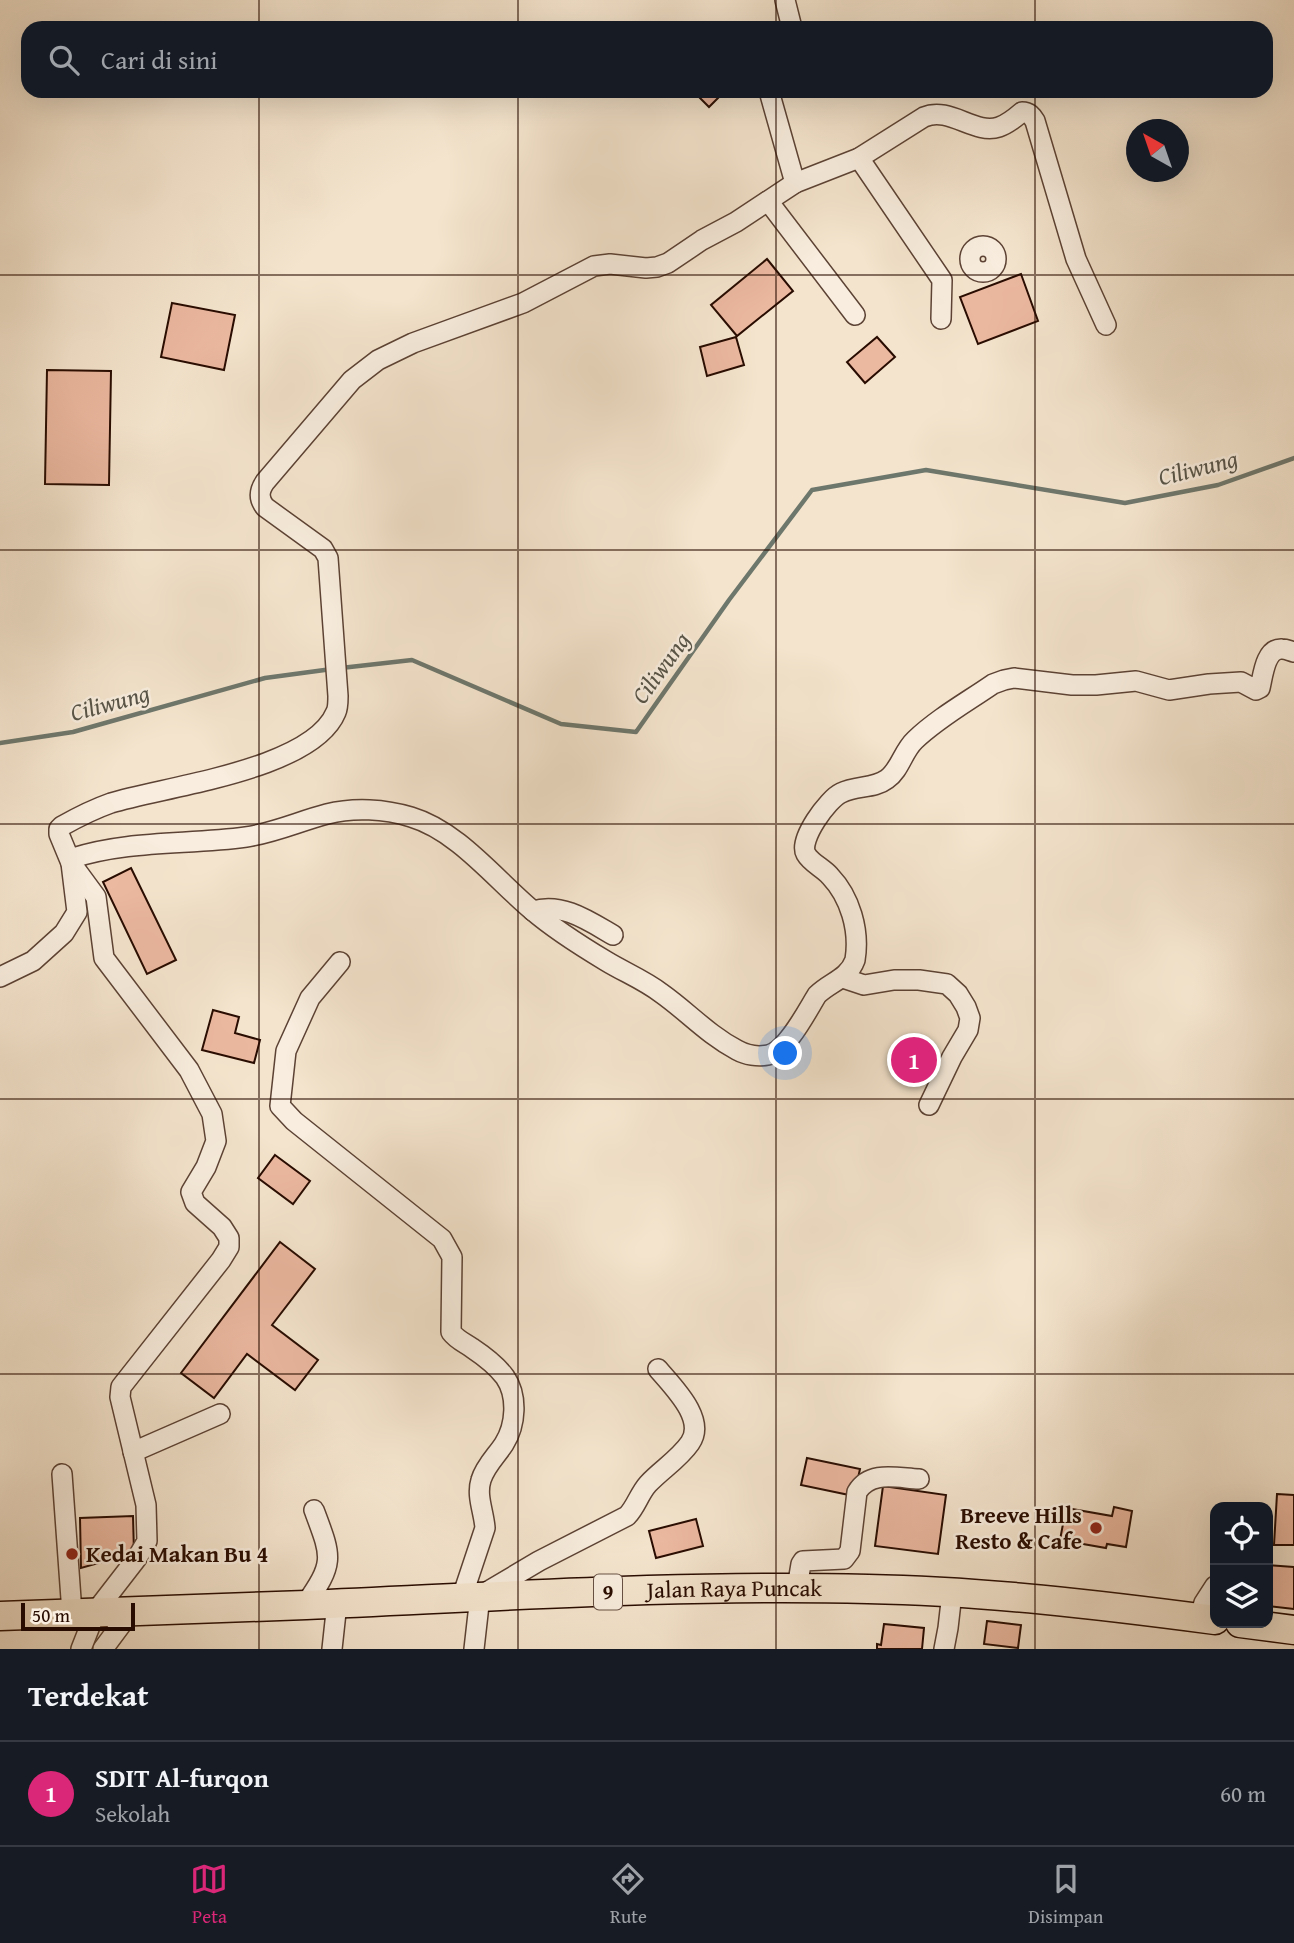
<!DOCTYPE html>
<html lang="id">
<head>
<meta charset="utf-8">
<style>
	body { margin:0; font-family:"Gentium Book Plus",serif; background:#20242c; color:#f1f3f6 }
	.controls { position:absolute; right:21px; bottom:21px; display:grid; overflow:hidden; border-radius:14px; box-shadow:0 7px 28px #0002 }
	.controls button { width:63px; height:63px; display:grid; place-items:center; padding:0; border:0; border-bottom:2px solid #363941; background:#171b24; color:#f1f3f6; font:35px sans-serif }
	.compass { position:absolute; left:1126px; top:119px; width:63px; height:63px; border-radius:50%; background:#171b24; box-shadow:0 7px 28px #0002; rotate:320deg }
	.scale { position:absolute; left:21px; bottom:18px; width:114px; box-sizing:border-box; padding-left:7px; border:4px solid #290c01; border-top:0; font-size:19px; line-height:24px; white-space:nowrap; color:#290c01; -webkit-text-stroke:5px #f8edde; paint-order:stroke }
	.you { position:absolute; left:786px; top:1054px; width:24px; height:24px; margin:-18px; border:5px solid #fff; border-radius:50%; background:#1a73e8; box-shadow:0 0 0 10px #1a73e833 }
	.badge { display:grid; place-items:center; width:46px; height:46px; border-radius:50%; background:#db2777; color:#fff; font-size:23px; font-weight:700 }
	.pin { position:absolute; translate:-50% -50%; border:4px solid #fff; box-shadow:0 2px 7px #0006 }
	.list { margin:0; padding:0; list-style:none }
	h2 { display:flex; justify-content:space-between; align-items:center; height:91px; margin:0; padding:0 28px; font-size:30px }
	h2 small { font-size:23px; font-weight:400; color:#9ea1a6 }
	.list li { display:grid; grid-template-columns:46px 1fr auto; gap:21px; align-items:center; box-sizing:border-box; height:105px; padding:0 28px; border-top:2px solid #363941 }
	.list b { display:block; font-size:26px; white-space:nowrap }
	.list p { margin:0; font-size:23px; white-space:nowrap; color:#9ea1a6 }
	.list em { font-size:23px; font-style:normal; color:#9ea1a6 }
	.icon { flex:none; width:38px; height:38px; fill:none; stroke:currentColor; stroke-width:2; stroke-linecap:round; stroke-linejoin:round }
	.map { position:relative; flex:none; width:1294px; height:1649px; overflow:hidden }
	.search { position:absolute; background:#171b24; box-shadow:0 7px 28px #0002; left:21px; right:21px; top:21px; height:77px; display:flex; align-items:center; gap:18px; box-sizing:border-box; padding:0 24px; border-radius:21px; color:#9ea1a6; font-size:26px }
	.sheet { height:196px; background:#171b24 }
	nav { display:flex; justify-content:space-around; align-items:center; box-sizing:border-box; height:98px; border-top:2px solid #363941; background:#171b24; font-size:19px; color:#9ea1a6 }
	nav a { display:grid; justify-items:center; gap:4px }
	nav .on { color:#db2777 }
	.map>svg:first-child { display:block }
</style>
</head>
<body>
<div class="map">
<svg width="1294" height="1649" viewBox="0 0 1294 1649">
	<rect width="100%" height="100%" fill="#f4e4cd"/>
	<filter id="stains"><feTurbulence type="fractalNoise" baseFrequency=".00286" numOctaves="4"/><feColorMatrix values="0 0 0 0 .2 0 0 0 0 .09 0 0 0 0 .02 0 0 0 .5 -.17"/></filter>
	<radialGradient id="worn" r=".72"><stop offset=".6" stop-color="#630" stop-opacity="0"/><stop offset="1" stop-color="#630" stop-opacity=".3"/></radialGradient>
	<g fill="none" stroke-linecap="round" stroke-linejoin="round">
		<!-- stream -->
		<g stroke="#6e776c" stroke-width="4.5">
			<path d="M341,668L412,660L561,724L636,732L729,600L812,490L926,470L1125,503L1218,485L1294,458"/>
			<path d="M0,743L73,732L265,678L332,669"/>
		</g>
	</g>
	<!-- building -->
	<g fill="#ebb8a0" stroke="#290c01" stroke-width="2">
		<path d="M693,91H725L709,107Z"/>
		<path d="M767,259L793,291L737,336L711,305Z"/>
		<path d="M1021,274L1038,321L978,344L960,297Z"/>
		<path d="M172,303L235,315L224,370L161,357Z"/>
		<path d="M736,337L744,365L707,376L700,347Z"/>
		<path d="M877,337L895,357L865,383L847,362Z"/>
		<path d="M47,370L111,371L109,485L45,484Z"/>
		<path d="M131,868L176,960L147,974L103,882Z"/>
		<path d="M213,1010L239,1017L235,1033L260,1040L254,1063L202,1050Z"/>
		<path d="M275,1155L310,1181L293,1204L258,1178Z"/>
		<path d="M280,1242L315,1269L272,1325L318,1360L295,1390L247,1354L214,1398L181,1373Z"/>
		<path d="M807,1458L860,1469L854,1496L801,1485Z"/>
		<path d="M883,1486L946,1495L938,1554L875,1546Z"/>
		<path d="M1277,1494L1294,1495V1545H1274Z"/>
		<path d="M1114,1507L1132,1511L1126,1547L1107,1544L1106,1548L1060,1540L1066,1508L1112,1516Z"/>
		<path d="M133,1516L134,1553L81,1568L80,1518Z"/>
		<path d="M696,1519L703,1546L656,1558L649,1531Z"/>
		<path d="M1268,1565L1294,1567V1609L1268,1606Z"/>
		<path d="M987,1621L1021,1625L1018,1648L984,1644Z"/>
		<path d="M884,1624L924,1628L922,1649H877V1644L881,1645Z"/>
	</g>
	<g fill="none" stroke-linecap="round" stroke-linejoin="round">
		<defs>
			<g id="minor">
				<path d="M785,0L792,28"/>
				<path d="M769,91L795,183"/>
				<path d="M859,158L942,280L941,319"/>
				<path d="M768,201L855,315"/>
				<circle cx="983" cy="259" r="13"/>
				<path d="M533,911C562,902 589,921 613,935"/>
				<path d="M340,962L310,998L286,1051L280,1106L294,1121L442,1239L452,1257L451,1332C457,1340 465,1343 472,1348C484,1356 497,1366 505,1377C518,1396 516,1425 504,1444C497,1455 485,1466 481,1480C476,1496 484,1512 485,1528L462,1597"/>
				<path d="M0,977L33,961L64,933L77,912L71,863L59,834V829L62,826C78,817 94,809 111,803C166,786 312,770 336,712C338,708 338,702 338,696L328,558L323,549L265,507C258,498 259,491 265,482L352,380L378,360L413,343L523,303L594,266L610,264L646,268L657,267L668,263L702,240L736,222L795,183L859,158L924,117C950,106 974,135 999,127C1008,124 1015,118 1022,112C1029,112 1032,116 1035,121L1076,259L1106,325"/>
				<path d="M843,978L864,985L894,980H919L947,984L958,994L966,1007L970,1018L968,1030L952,1057L929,1105"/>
				<path d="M133,1452L220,1414"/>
				<path d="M62,1474L72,1613"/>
				<path d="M797,1588L801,1564L803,1561L844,1559L850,1551L857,1492C870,1470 897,1478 919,1479"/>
				<path d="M305,1605C335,1562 332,1558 314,1510"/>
				<path d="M1199,1618L1204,1603L1215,1586"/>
				<path d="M81,1649L96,1611L137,1558L147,1541L146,1505L120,1397L121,1387L221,1260L229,1247V1238L222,1227L195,1203L191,1192L206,1167L216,1141L212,1114L189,1070L104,958L96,897L71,863L73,858C129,840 188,845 246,837C274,833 300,821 327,814C354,807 385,809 411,817C458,831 495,879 532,910C554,929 581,946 606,961C624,972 644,980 661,993C688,1012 707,1034 737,1050C746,1055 758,1057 768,1055C787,1051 807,1011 817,995C830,982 848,979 855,960C860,930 850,897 830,876C823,868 811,863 806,854C798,840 828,799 841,793C856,785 874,789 887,779C900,770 903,751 915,740C938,718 967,702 993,684L1004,680L1014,678L1072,685H1096L1136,681L1169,690L1209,684L1241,682L1256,690L1260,688C1263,676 1265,648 1282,649C1286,649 1290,651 1294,652"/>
				<path d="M103,1649L132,1610"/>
				<path d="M332,1649L337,1603"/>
				<path d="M474,1649L480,1596L539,1561L627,1516C636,1507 639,1494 648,1484C661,1470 679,1459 690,1443C707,1419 672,1386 658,1369"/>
				<path d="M944,1649L948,1628L952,1593"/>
			</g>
			<g id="highway">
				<path id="s1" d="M0,1616C102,1612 204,1609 306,1605C493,1597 681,1584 868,1589C984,1591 1100,1605 1215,1620"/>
				<path d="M1240,1623L1294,1630"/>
			</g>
		</defs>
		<!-- minor casing -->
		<use href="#minor" stroke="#5c4234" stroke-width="22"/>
		<!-- highway casing -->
		<use href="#highway" stroke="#290c01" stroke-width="31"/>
		<!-- minor -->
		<use href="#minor" stroke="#f8edde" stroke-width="19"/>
		<!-- highway -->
		<use href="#highway" stroke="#f4e4cd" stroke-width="28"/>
	</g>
	<!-- grid -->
	<path fill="none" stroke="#290c01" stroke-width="2" stroke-opacity="0.55" d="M259,0V28M518,0V28M776,0V28M1035,0V28M259,91V1649M518,91V1649M776,91V1649M1035,91V1649M0,275H1294M0,550H1294M0,824H1294M0,1099H1294M0,1374H1294"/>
	<!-- markers -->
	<g fill="#8f2418" stroke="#f8edde" stroke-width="2.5">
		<circle cx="1096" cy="1528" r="7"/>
		<circle cx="72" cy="1554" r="7"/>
	</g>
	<g text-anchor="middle" stroke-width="5" stroke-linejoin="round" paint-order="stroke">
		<!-- shield labels -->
		<rect fill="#f8edde" stroke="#675043" stroke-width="2" x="594" y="1574.5" width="28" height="35" rx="5"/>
		<g font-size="21" font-weight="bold" fill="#290c01">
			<text x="608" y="1599">9</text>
		</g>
		<!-- poi labels -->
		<g font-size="23" font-weight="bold" fill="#290c01" stroke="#f8edde" text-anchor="end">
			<text x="1082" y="1523">Breeve Hills<tspan x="1082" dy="26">Resto &amp; Cafe</tspan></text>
			<text x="86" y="1562" text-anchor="start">Kedai Makan Bu 4</text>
		</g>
		<!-- street labels -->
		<g font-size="23" fill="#290c01" stroke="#f8edde">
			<text dy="8" stroke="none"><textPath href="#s1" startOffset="735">Jalan Raya Puncak</textPath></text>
		</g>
		<!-- water labels -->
		<g font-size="24" font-style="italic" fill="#575448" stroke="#f8edde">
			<text transform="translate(1198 468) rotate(-14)" y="8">Ciliwung</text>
			<text transform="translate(661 668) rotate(-54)" y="8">Ciliwung</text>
			<text transform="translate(110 703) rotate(-15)" y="8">Ciliwung</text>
		</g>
	</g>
	<rect width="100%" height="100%" filter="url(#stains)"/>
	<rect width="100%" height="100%" fill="url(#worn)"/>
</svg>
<div class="controls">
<button><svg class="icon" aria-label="locate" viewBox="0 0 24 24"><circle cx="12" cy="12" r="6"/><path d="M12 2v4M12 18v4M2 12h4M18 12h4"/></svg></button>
<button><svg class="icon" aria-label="layers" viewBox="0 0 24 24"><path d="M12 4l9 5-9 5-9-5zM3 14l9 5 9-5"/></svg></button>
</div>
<svg class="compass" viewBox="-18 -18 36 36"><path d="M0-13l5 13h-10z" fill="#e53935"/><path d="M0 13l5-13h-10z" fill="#9ea1a6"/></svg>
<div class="scale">50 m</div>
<div class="you"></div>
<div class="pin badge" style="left:914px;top:1060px">1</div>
<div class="search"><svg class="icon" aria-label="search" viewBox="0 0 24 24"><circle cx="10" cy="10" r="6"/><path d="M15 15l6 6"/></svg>Cari di sini</div>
</div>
<section class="sheet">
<h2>Terdekat<small></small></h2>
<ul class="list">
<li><span class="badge">1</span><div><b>SDIT Al-furqon</b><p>Sekolah</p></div><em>60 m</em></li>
</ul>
</section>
<nav>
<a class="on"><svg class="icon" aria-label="map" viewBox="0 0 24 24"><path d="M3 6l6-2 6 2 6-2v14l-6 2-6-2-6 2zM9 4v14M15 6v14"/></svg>Peta</a>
<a><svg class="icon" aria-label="directions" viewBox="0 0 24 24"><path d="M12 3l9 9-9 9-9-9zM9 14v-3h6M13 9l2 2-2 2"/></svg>Rute</a>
<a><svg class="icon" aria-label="saved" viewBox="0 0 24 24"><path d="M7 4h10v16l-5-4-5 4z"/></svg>Disimpan</a>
</nav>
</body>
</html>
